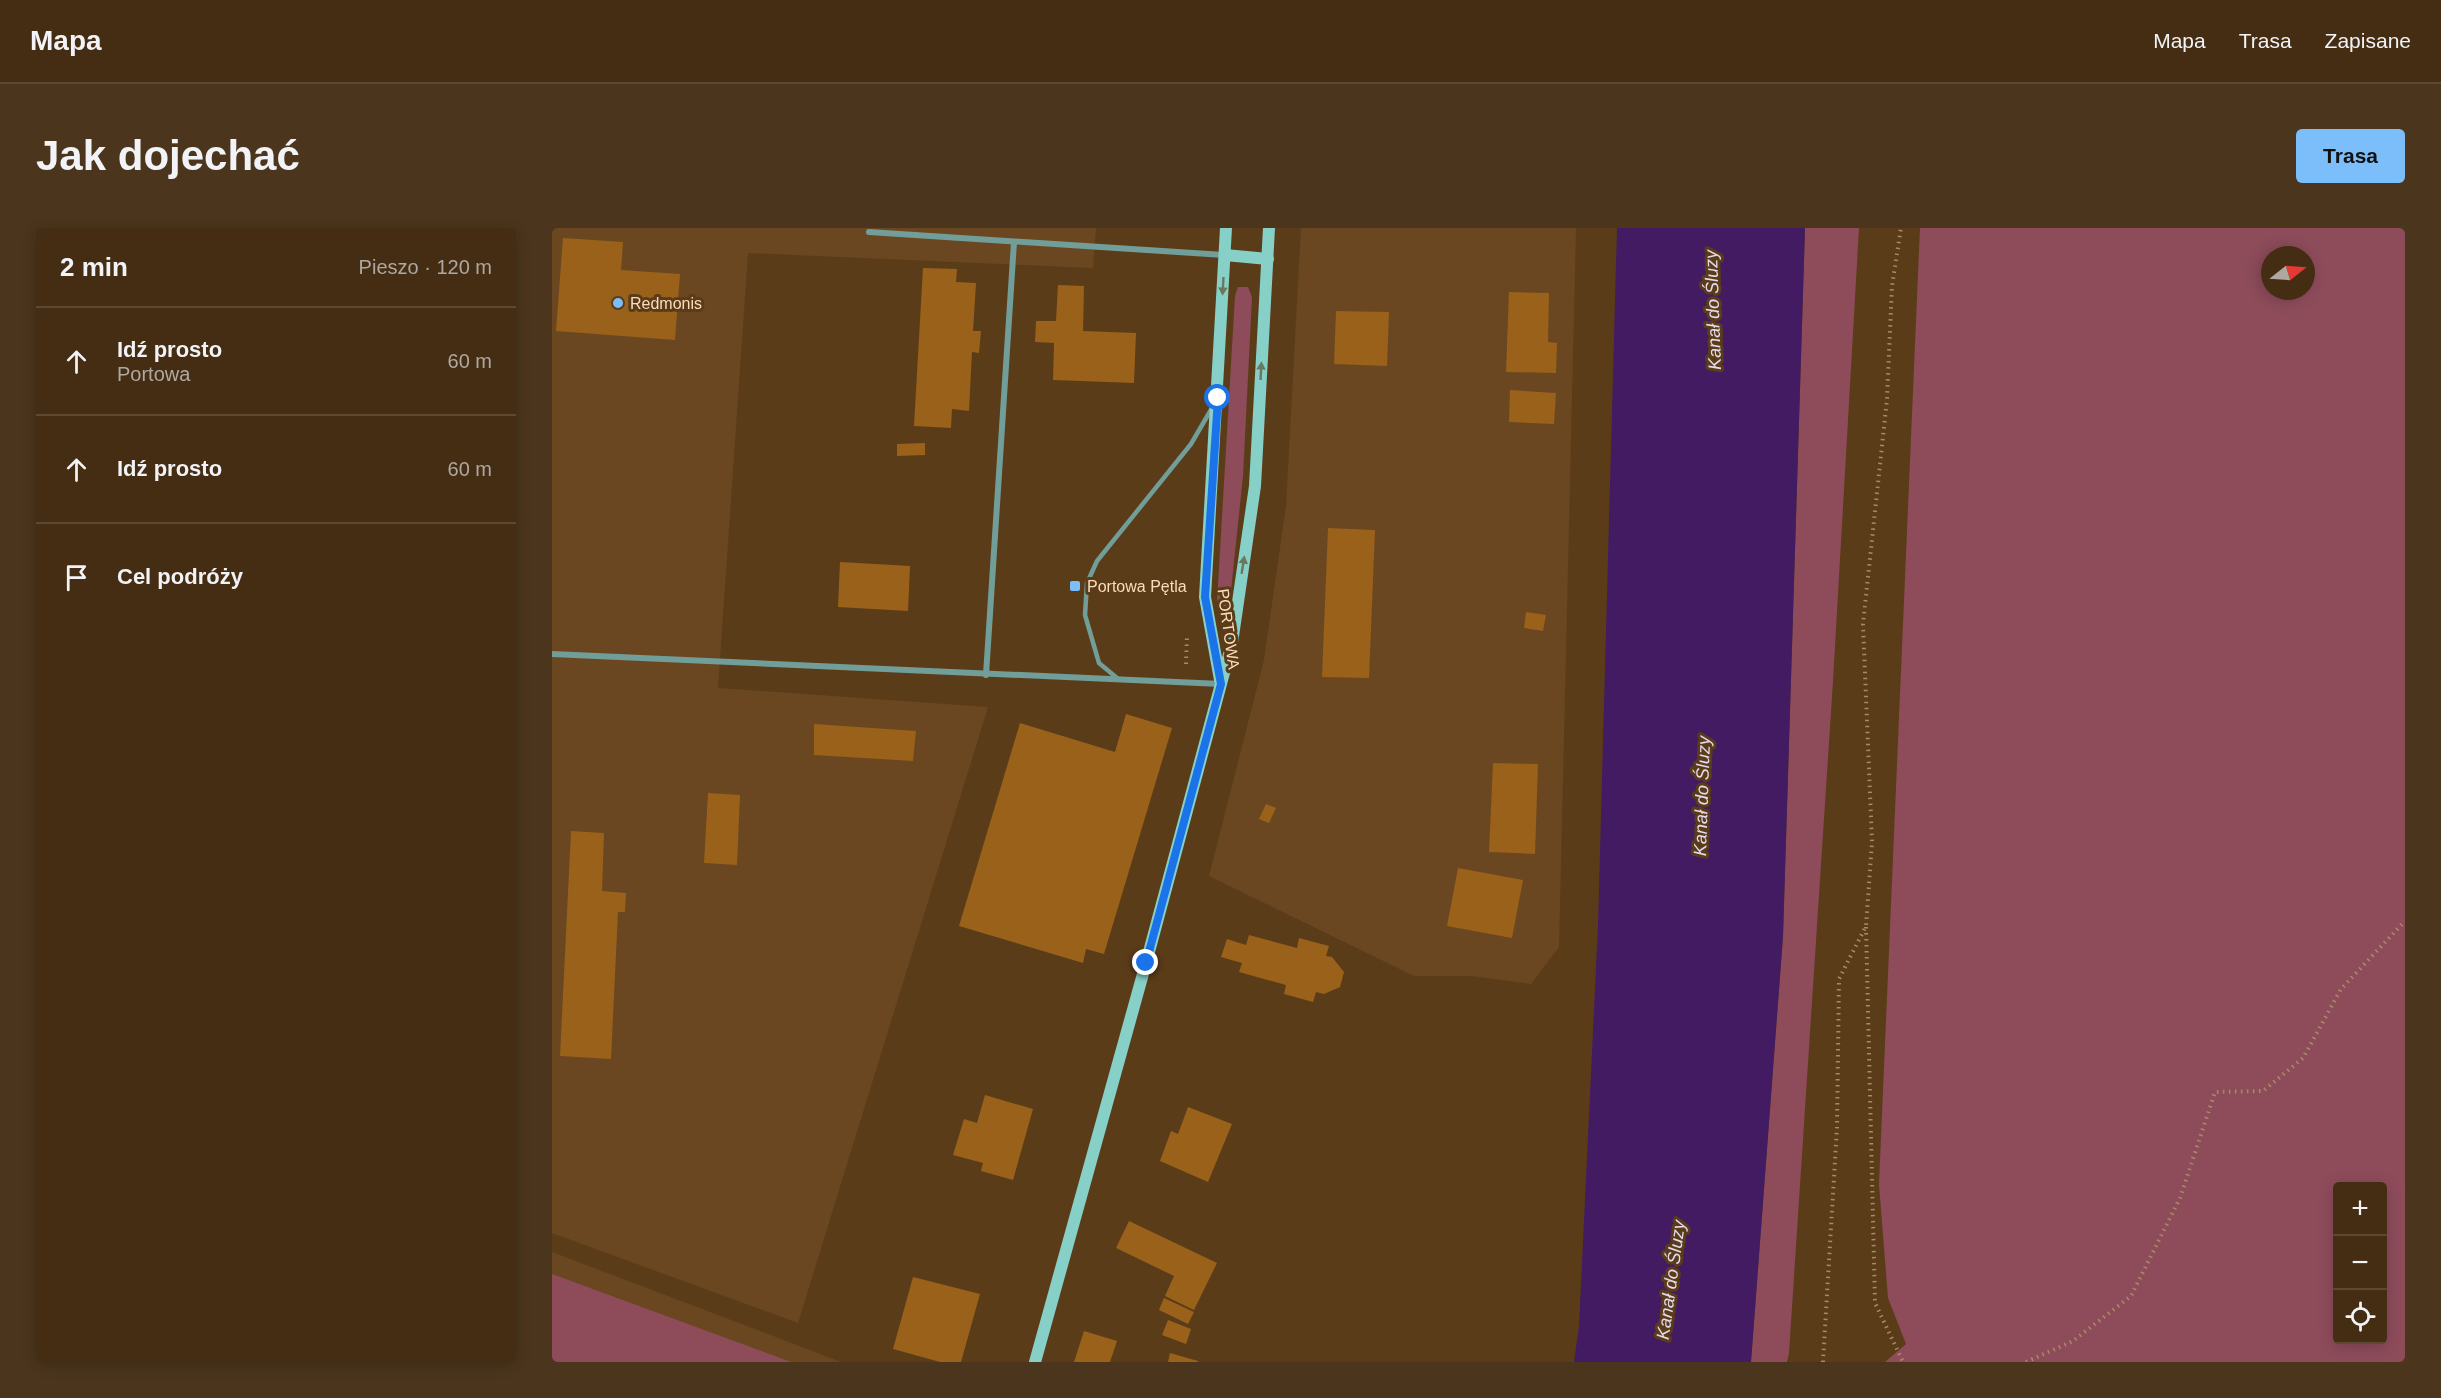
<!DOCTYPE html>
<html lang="pl">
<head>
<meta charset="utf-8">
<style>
	body { margin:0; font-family:Helvetica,sans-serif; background:#4b351c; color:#f1f3f6 }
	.controls { position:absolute; right:18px; bottom:18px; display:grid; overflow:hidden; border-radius:6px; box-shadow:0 3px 15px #0003 }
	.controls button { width:54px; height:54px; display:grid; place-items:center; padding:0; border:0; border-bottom:2px solid #5c4933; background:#442d13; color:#f1f3f6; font:30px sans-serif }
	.compass { position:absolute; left:1709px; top:18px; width:54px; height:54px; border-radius:50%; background:#442d13; box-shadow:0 3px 15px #0003; rotate:73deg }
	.stop { position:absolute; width:18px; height:18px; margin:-14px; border:4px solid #1a73e8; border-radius:50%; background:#fff }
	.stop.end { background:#1a73e8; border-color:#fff; box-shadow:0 2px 6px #0008 }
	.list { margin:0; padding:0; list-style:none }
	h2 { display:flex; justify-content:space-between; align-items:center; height:78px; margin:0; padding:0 24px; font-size:26px }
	h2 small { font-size:20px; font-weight:400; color:#afa8a0 }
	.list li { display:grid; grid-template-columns:39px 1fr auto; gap:18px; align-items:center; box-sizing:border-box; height:108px; padding:0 24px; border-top:2px solid #5c4933 }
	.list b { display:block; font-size:22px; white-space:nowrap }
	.list p { margin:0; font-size:20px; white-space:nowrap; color:#afa8a0 }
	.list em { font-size:20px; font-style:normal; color:#afa8a0 }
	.icon { flex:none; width:33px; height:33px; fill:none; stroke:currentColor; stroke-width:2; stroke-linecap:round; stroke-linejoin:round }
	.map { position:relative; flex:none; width:1853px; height:1134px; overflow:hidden; border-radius:6px }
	header { display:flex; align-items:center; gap:36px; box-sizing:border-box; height:84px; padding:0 30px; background:#442d13; border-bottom:2px solid #5c4933 }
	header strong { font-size:28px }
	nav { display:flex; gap:33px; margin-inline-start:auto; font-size:21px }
	.intro { display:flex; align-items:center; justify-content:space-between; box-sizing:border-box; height:144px; padding:0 36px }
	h1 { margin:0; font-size:42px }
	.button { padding:15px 27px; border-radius:6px; background:#7cbef9; color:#111; font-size:21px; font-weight:700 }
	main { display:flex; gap:36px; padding:0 36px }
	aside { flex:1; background:#442d13; border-radius:6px; box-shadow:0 3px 15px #0003 }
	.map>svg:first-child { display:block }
</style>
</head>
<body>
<header>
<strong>Mapa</strong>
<nav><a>Mapa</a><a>Trasa</a><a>Zapisane</a></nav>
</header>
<div class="intro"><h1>Jak dojechać</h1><a class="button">Trasa</a></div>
<main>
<aside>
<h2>2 min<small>Pieszo · 120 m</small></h2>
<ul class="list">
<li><svg class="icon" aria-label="ahead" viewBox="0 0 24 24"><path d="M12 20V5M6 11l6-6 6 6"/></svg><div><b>Idź prosto</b><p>Portowa</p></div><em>60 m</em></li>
<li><svg class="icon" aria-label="ahead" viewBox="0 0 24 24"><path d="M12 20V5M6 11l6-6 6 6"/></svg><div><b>Idź prosto</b></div><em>60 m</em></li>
<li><svg class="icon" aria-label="arrive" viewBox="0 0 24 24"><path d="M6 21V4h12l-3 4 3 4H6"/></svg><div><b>Cel podróży</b></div></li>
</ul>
</aside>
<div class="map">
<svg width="1853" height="1134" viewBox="0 0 1853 1134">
	<rect width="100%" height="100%" fill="#5b3c19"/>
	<!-- built -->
	<g fill="#6a4720">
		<path d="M0,0H544L541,40L196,25L166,460L436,479L246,1095L0,1005Z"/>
		<path d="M749,0H1024L1007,719L979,756L919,748H862L657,648L712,432L734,278Z"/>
		<path d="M0,1024L258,1122L289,1134H0Z"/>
	</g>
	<!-- green -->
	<g fill="#8e4c5b" fill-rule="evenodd">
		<path d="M1253,0H1307L1281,453L1237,1125L1235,1134H1199L1231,708Z"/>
		<path d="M1368,0H1853V1134H1333L1354,1116L1336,1070L1327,956ZM1718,27H1754V63H1718ZM1786,958H1830V1112H1786Z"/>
		<path d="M686,59H696L700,69L691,248L678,372L675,380L669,383L665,374L683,68Z"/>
		<path d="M0,1046L239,1134H0Z"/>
	</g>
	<!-- water -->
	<path fill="#431b62" d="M1065,0H1253L1231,708L1199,1134H1022L1027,1098L1046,697Z"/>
	<!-- building -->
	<g fill="#9a611a">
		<path d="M11,10L71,14L69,42L128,46L123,112L4,103Z"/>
		<path d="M371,40L405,41L404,54L424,55L421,103H429L427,125L420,124L417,183L400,181L399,200L362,198Z"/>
		<path d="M506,57L532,58L531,103L584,105L582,155L501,152L502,115L483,114L484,93H504Z"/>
		<path d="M957,64L997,65L996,114L1005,115L1004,145L954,144Z"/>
		<path d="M784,83L837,84L835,138L782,136Z"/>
		<path d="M958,162L1004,165L1002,196L957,194Z"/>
		<path d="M373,215V227L345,228V216Z"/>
		<path d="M776,300L823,302L817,450L770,449Z"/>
		<path d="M288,334L358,338L356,383L286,379Z"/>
		<path d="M974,384L994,387L991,403L972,400Z"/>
		<path d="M574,486L620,500L552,726L534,721L531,735L407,698L468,495L563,524Z"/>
		<path d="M262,496L364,503L361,533L262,527Z"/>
		<path d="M941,535L986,536L983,626L937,624Z"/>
		<path d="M156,565L188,567L185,637L152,635Z"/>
		<path d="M714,576L724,580L717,595L707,591Z"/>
		<path d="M19,603L52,605L50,663L74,665L73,684H66L59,831L8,828Z"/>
		<path d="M906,640L971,652L960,710L895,698Z"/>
		<path d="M697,707L745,720L747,710L777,718L774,728L780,729L792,744L788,759L772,766L764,764L761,774L732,766L734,757L687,744L690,735L669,729L675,711L694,717Z"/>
		<path d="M433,867L481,881L461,952L429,943L431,935L401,927L412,891L425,895Z"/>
		<path d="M636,879L680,896L656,954L608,933L619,903L626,906Z"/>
		<path d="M577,993L665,1035L642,1082L613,1068L622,1048L564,1020Z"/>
		<path d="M361,1049L428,1066L409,1134H388L341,1121Z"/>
		<path d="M612,1070L642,1084L636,1096L607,1082Z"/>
		<path d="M616,1092L639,1101L634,1116L610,1107Z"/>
		<path d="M532,1103L565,1113L558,1134H522Z"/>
		<path d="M618,1125L646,1133V1134H616Z"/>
	</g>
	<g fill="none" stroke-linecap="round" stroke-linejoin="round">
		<!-- path -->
		<g stroke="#a98a68" stroke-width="4" stroke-dasharray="1.5 4.5" stroke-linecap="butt">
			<path d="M634,436L635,408"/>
			<path d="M1314,699L1323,1075L1351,1134"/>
			<path d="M1271,1134L1285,899L1287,751L1314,698L1320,614L1311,396L1335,171L1340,58L1349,0"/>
			<path d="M1474,1134L1521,1113L1579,1068L1628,970L1663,864L1711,863L1751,830L1789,761L1853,693"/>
		</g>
		<!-- lane -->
		<path stroke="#719e99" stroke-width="4.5" d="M565,450L547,435L533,387L535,355L545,333L639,216L660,180"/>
		<!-- street -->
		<g stroke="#719e99" stroke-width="6">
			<path d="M317,4L672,27"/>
			<path d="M0,426L669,456"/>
			<path d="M434,447L462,14"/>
		</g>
		<!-- secondary -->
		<g stroke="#86d0c8" stroke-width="12">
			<path d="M673,27L716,31"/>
			<path d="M668,452L653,369L674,0"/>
			<path d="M483,1134L594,735L680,415L703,258L717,0"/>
		</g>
	</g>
	<!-- one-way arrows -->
	<defs><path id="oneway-solid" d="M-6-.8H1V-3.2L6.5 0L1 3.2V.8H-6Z" transform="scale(1.5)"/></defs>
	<g fill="#6c775f">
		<use href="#oneway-solid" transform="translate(671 58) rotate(93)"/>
		<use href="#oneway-solid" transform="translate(709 143) rotate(-87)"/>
		<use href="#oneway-solid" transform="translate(691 337) rotate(-81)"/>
	</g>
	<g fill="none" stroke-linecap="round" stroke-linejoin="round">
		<!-- route -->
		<path stroke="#1a73e8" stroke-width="8" d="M594,735L669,456L653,369L666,170"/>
	</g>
	<!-- markers -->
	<g fill="#7cbef9" stroke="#5b3c19" stroke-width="2">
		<circle cx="66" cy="75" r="6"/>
		<rect x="517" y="352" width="12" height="12" rx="3"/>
	</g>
	<g text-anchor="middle" stroke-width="6" stroke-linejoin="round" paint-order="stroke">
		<!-- poi labels -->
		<g font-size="16" fill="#fcdcbc" stroke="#5b3c19" text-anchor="start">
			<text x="78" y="81">Redmonis</text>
			<text x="535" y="364">Portowa Pętla</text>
		</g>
		<!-- street labels -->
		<g font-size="16" fill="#fcdcbc" stroke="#5b3c19">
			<text transform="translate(677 401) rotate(82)" y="6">PORTOWA</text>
		</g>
		<!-- water labels -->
		<g font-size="18" font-style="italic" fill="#e4dbf0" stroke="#5b3c19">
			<text transform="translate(1161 82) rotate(-92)" y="6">Kanał do Śluzy</text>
			<text transform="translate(1150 568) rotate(-88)" y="6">Kanał do Śluzy</text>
			<text transform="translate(1119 1052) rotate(-82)" y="6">Kanał do Śluzy</text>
		</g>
	</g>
</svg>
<div class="controls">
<button>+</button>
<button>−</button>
<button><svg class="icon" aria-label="locate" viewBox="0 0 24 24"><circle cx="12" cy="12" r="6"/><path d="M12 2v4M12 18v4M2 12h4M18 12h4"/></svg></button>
</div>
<svg class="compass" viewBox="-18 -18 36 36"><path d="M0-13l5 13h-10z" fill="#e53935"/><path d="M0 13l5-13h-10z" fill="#afa8a0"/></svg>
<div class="stop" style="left:666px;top:170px"></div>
<div class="stop end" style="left:594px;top:735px"></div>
</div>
</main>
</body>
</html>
